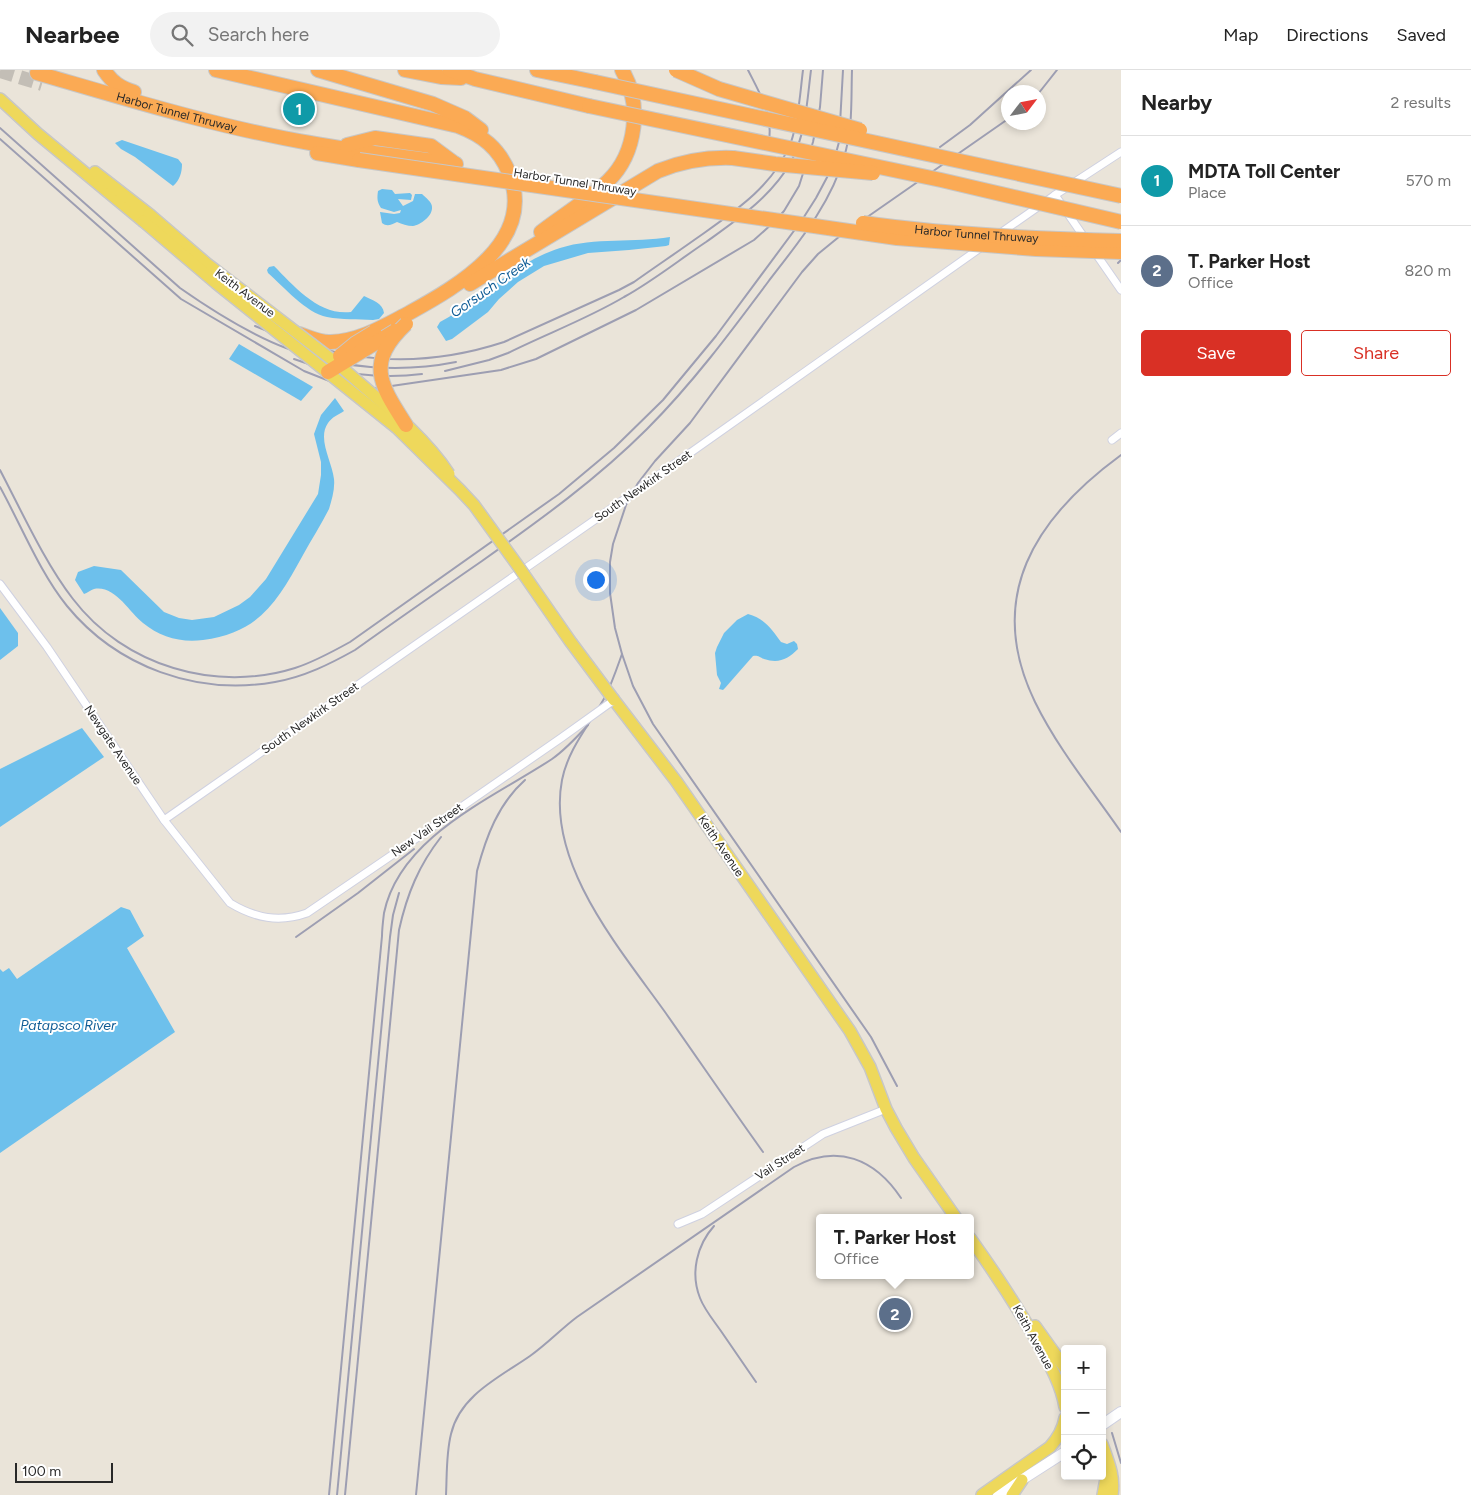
<!DOCTYPE html>
<html lang="en">
<head>
<meta charset="utf-8">
<style>
	body { margin:0; font-family:Figtree,sans-serif; background:#f2f2f2; color:#222 }
	.controls { position:absolute; right:15px; bottom:15px; display:grid; overflow:hidden; border-radius:5px; box-shadow:0 2px 8px #0003 }
	.controls button { width:45px; height:45px; display:grid; place-items:center; padding:0; border:0; border-bottom:1px solid #e0e0e0; background:#fff; color:#222; font:25px sans-serif }
	.compass { position:absolute; left:1001px; top:15px; width:45px; height:45px; border-radius:50%; background:#fff; box-shadow:0 2px 8px #0003; rotate:58deg }
	.scale { position:absolute; left:15px; bottom:12px; width:98px; box-sizing:border-box; padding-left:5px; border:2px solid #282828; border-top:0; font-size:14px; line-height:18px; white-space:nowrap; color:#282828; -webkit-text-stroke:4px #fff; paint-order:stroke }
	.you { position:absolute; left:595px; top:509px; width:18px; height:18px; margin:-12px; border:4px solid #fff; border-radius:50%; background:#1a73e8; box-shadow:0 0 0 8px #1a73e833 }
	.badge { display:grid; place-items:center; width:32px; height:32px; border-radius:50%; background:#d93025; color:#fff; font-size:16px; font-weight:700 }
	.pin { position:absolute; translate:-50% -50%; border:2px solid #fff; box-shadow:0 1px 5px #0006 }
	.popup { position:absolute; left:816px; top:1144px; width:158px; height:65px; box-sizing:border-box; display:grid; place-content:center; border-radius:5px; background:#fff; filter:drop-shadow(0 1px 4px #0005); font-size:16px; white-space:nowrap; color:#767676 }
	.popup b { font-size:19px; color:#222 }
	.popup::after { content:''; position:absolute; left:50%; top:100%; margin-left:-10px; border:10px solid transparent; border-top-color:#fff }
	.list { margin:0; padding:0; list-style:none }
	h2 { display:flex; justify-content:space-between; align-items:center; height:65px; margin:0; padding:0 20px; font-size:21px }
	h2 small { font-size:16px; font-weight:400; color:#767676 }
	.list li { display:grid; grid-template-columns:32px 1fr auto; gap:15px; align-items:center; box-sizing:border-box; height:90px; padding:0 20px; border-top:1px solid #e0e0e0 }
	.list b { display:block; font-size:19px; white-space:nowrap }
	.list p { margin:0; font-size:16px; white-space:nowrap; color:#767676 }
	.list em { font-size:16px; font-style:normal; color:#767676 }
	.actions { display:flex; gap:10px; padding:15px 20px }
	.actions a { flex:1; padding:11px 0; border:1px solid #d93025; border-radius:5px; text-align:center; font-size:18px; color:#d93025 }
	.actions .main { background:#d93025; color:#fff }
	.icon { flex:none; width:28px; height:28px; fill:none; stroke:currentColor; stroke-width:2; stroke-linecap:round; stroke-linejoin:round }
	.map { position:relative; flex:none; width:1121px; height:1425px; overflow:hidden }
	header { display:flex; align-items:center; gap:30px; box-sizing:border-box; height:70px; padding:0 25px; background:#fff; border-bottom:1px solid #e0e0e0 }
	header strong { font-size:24px }
	nav { display:flex; gap:28px; margin-inline-start:auto; font-size:18px }
	.search { width:350px; height:45px; background:#f2f2f2; display:flex; align-items:center; gap:12px; box-sizing:border-box; padding:0 18px; border-radius:28px; color:#767676; font-size:19px }
	main { display:flex }
	aside { flex:1; background:#fff }
	.map>svg:first-child { display:block }
</style>
</head>
<body>
<header>
<strong>Nearbee</strong>
<div class="search"><svg class="icon" aria-label="search" viewBox="0 0 24 24"><circle cx="10" cy="10" r="6"/><path d="M15 15l6 6"/></svg>Search here</div>
<nav><a>Map</a><a>Directions</a><a>Saved</a></nav>
</header>
<main>
<div class="map">
<svg width="1121" height="1425" viewBox="0 0 1121 1425">
	<rect width="100%" height="100%" fill="#eae4d9"/>
	<!-- water -->
	<g fill="#6dc0ec">
		<path d="M122,70L178,89L182,94C182,102 180,110 173,116L135,87L121,79L115,73Z"/>
		<path d="M382,119L392,120L395,124L410,123L412,125L411,130L398,129L403,136L413,131L415,124H422C426,128 432,132 432,137C433,146 420,155 413,156C407,156 402,154 397,152C391,155 387,157 382,153L380,142L394,144L400,143L401,140L394,142L381,138C377,132 377,128 378,121Z"/>
		<path d="M670,167L669,175L666,176L629,180L588,183L544,196L518,212L499,229L488,242L452,269L446,271L437,257L440,252C480,230 515,192 560,178C595,167 634,173 670,167Z"/>
		<path d="M274,196C294,216 319,246 351,242L364,226C372,230 383,233 384,243L379,249L373,250C358,249 342,250 327,247C306,243 284,217 268,203L267,200L269,197Z"/>
		<path d="M239,274L313,317L301,331L229,289Z"/>
		<path d="M335,328L344,341C338,345 332,347 328,353C317,369 332,391 334,409C335,419 332,429 329,439C321,455 311,470 303,485C277,532 260,562 203,570C181,573 160,567 143,553C129,542 115,515 94,519C91,520 87,523 84,524L75,510L78,502L94,496L121,500L164,542L179,548L192,550L214,547L239,535L250,527L266,509L318,424L321,405V392L314,364L321,345Z"/>
		<path d="M0,538L18,563V576L0,590Z"/>
		<path d="M748,544C764,548 772,559 781,572L787,574L794,571L797,574L798,579C788,589 779,594 764,589C759,587 758,585 753,586L725,618L723,620L719,619L721,613L717,605L715,583L717,577L724,563L737,550Z"/>
		<path d="M82,658L104,687L0,757V699Z"/>
		<path d="M121,837L130,840L144,866L127,878L175,962L0,1083V899L3,902L9,898L17,909Z"/>
	</g>
	<g fill="none" stroke-linecap="round" stroke-linejoin="round">
		<!-- motorway-tunnel -->
		<path stroke="#c3beb6" stroke-width="14" stroke-dasharray="14 7" stroke-linecap="butt" d="M0,1L42,14"/>
		<defs>
			<g id="minor">
				<path d="M1055,125L1086,170"/>
				<path d="M999,164L1055,125L1121,82"/>
				<path d="M1094,181L1121,220"/>
				<path d="M1112,370L1121,363"/>
				<path d="M0,514L47,577L164,750L230,833C255,848 279,853 307,843L395,783"/>
				<path d="M164,750L632,424L983,176"/>
				<path d="M678,1154L702,1144L823,1064L886,1039"/>
			</g>
			<g id="secondary">
				<path d="M1102,1355L1121,1342"/>
				<path d="M998,1425L1065,1382"/>
			</g>
			<g id="primary">
				<path d="M0,29L38,64L143,151"/>
				<path d="M95,102L149,144"/>
				<path d="M614,630L676,711L850,961L870,997L886,1039L896,1058L914,1088L956,1148"/>
				<path d="M970,1168C993,1200 1014,1232 1034,1266C1046,1288 1061,1312 1065,1337"/>
				<path d="M1035,1256L1065,1298"/>
				<path d="M1102,1374C1108,1391 1115,1406 1112,1425"/>
				<path d="M982,1425L1050,1377C1058,1368 1063,1360 1065,1348"/>
				<path d="M1012,1425L1022,1410"/>
				<path d="M1103,1425L1107,1403"/>
			</g>
			<g id="motorway">
				<path d="M104,0C112,12 120,18 134,22"/>
				<path d="M216,0L458,56C482,65 499,78 509,103C537,171 458,216 409,243C384,256 360,271 331,272C320,273 309,267 299,264"/>
				<path d="M318,0L433,34L465,48L481,60"/>
				<path d="M405,0L441,7L461,8"/>
				<path d="M450,0L475,9L589,36"/>
				<path d="M537,0L595,12"/>
				<path id="s1" d="M37,3C127,29 217,57 310,73C358,82 408,87 456,94"/>
				<path d="M347,75L375,68L431,76L454,93"/>
				<path d="M317,83L359,90"/>
				<path d="M541,162C563,145 588,130 608,111C637,83 642,33 622,0"/>
				<path d="M470,214L658,101C683,91 707,87 733,88"/>
			</g>
		</defs>
		<!-- minor casing -->
		<use href="#minor" stroke="#cfd1e1" stroke-width="9"/>
		<!-- secondary casing -->
		<use href="#secondary" stroke="#cfd1e1" stroke-width="12"/>
		<!-- primary casing -->
		<use href="#primary" stroke="#c7c7c7" stroke-width="14"/>
		<!-- motorway casing -->
		<use href="#motorway" stroke="#c7c7c7" stroke-width="16"/>
		<!-- minor -->
		<use href="#minor" stroke="#fff" stroke-width="7"/>
		<!-- secondary -->
		<use href="#secondary" stroke="#fff" stroke-width="10"/>
		<!-- primary -->
		<use href="#primary" stroke="#eed85b" stroke-width="11"/>
		<!-- motorway -->
		<use href="#motorway" stroke="#fbaa54" stroke-width="14"/>
		<!-- rail -->
		<g stroke="#9d9eb2" stroke-width="2">
			<path d="M748,0C759,22 773,44 769,70"/>
			<path d="M1038,24L1057,0"/>
			<path d="M0,58L180,218C210,239 252,265 286,278C339,299 401,303 456,292"/>
			<path d="M0,69L181,229L304,301L337,314L371,319L501,300L536,289L636,240L754,170L774,152L784,141L799,116L813,72L820,37L823,0"/>
			<path d="M940,77L970,55L1031,0"/>
			<path d="M1118,193L1121,190"/>
			<path d="M255,256C340,292 415,301 504,272L619,220L634,212C655,197 676,183 697,168C734,142 774,116 791,72C799,49 800,23 803,0"/>
			<path d="M294,289C333,304 381,309 422,304"/>
			<path d="M445,301L489,290L508,283C546,264 587,249 624,227C653,211 679,190 706,172C738,149 771,127 791,92C806,64 807,31 811,0"/>
			<path d="M1121,385C1035,448 984,527 1035,632C1058,679 1092,720 1121,762"/>
			<path d="M0,400C22,442 45,493 73,529C124,596 216,623 295,598C314,592 332,582 350,572L559,424L614,378L663,330L682,307L716,266L802,150L816,128L832,98L839,72L843,0"/>
			<path d="M0,417C21,455 40,503 67,536C117,597 197,626 275,612C304,607 330,594 355,580C397,550 440,520 482,491C540,450 597,409 647,359C692,314 730,263 768,212C797,174 831,134 844,87C853,59 851,29 852,0"/>
			<path d="M622,584C617,598 612,613 605,627C590,654 568,679 562,710C546,793 620,879 665,942C698,989 730,1036 763,1082"/>
			<path d="M296,867L358,823L414,779"/>
			<path d="M897,1016L871,967L653,654L633,616L622,584L615,558L610,523V492L613,474L626,435L638,413L655,391L690,353L802,202L818,184L840,166L1008,49"/>
			<path d="M714,1156C697,1175 690,1203 700,1228C705,1241 715,1252 723,1264C734,1280 745,1296 756,1312"/>
			<path d="M1112,1363L1121,1393"/>
			<path d="M329,1425L382,866C382,859 383,851 384,843C400,766 493,728 552,689C565,680 577,667 588,655"/>
			<path d="M337,1425L390,867L393,845L399,823"/>
			<path d="M345,1425L399,860C407,824 419,795 441,767"/>
			<path d="M416,1425L477,801C486,767 498,734 525,710"/>
			<path d="M446,1425C447,1405 446,1384 451,1364C460,1325 500,1307 530,1286C547,1274 561,1259 577,1247L794,1097C837,1073 875,1089 901,1128"/>
		</g>
		<defs>
			<path id="minor-bridge" d="M395,783L561,668L614,630"/>
			<g id="primary-bridge">
				<path d="M149,144L206,193L335,292"/>
				<path d="M143,151L216,213L397,358L460,420L474,435L518,496L570,571L614,630"/>
				<path d="M339,295C375,327 423,364 449,404"/>
			</g>
			<g id="motorway-bridge">
				<path d="M676,0L719,19L860,60"/>
				<path d="M595,12L1121,126"/>
				<path d="M589,36L941,110L1121,152"/>
				<path d="M733,88L775,94L873,103"/>
				<path d="M359,90L897,168L1036,179L1121,182"/>
				<path id="s2" d="M863,153C948,165 1035,169 1121,171"/>
				<path d="M340,286L356,273L374,262"/>
				<path d="M328,302L395,261"/>
				<path d="M406,355C380,314 365,293 406,254"/>
			</g>
		</defs>
		<!-- minor-bridge casing -->
		<use href="#minor-bridge" stroke="#cfd1e1" stroke-width="9" stroke-linecap="butt"/>
		<!-- primary-bridge casing -->
		<use href="#primary-bridge" stroke="#c7c7c7" stroke-width="14" stroke-linecap="butt"/>
		<!-- motorway-bridge casing -->
		<use href="#motorway-bridge" stroke="#c7c7c7" stroke-width="16" stroke-linecap="butt"/>
		<!-- minor-bridge -->
		<use href="#minor-bridge" stroke="#fff" stroke-width="7"/>
		<!-- primary-bridge -->
		<use href="#primary-bridge" stroke="#eed85b" stroke-width="11"/>
		<!-- motorway-bridge -->
		<use href="#motorway-bridge" stroke="#fbaa54" stroke-width="14"/>
	</g>
	<g text-anchor="middle" stroke-width="4" stroke-linejoin="round" paint-order="stroke">
		<!-- street labels -->
		<g font-size="12" fill="#282828" stroke="#fff">
			<text dy="4" stroke="none"><textPath href="#s1" startOffset="145">Harbor Tunnel Thruway</textPath></text>
			<text transform="translate(575 112) rotate(9)" y="4">Harbor Tunnel Thruway</text>
			<text dy="4" stroke="none"><textPath href="#s2" startOffset="114">Harbor Tunnel Thruway</textPath></text>
			<text transform="translate(245 223) rotate(37)" y="4">Keith Avenue</text>
			<text transform="translate(643 416) rotate(-35)" y="4">South Newkirk Street</text>
			<text transform="translate(310 648) rotate(-35)" y="4">South Newkirk Street</text>
			<text transform="translate(113 675) rotate(56)" y="4">Newgate Avenue</text>
			<text transform="translate(427 760) rotate(-35)" y="4">New Vail Street</text>
			<text transform="translate(721 776) rotate(56)" y="4">Keith Avenue</text>
			<text transform="translate(780 1092) rotate(-33)" y="4">Vail Street</text>
			<text transform="translate(1033 1267) rotate(61)" y="4">Keith Avenue</text>
		</g>
		<!-- water labels -->
		<g font-size="14" font-style="italic" fill="#0f5c95" stroke="#fff">
			<text transform="translate(490 217) rotate(-35)" y="5">Gorsuch Creek</text>
			<text x="68" y="960">Patapsco River</text>
		</g>
	</g>
</svg>
<div class="controls">
<button>+</button>
<button>−</button>
<button><svg class="icon" aria-label="locate" viewBox="0 0 24 24"><circle cx="12" cy="12" r="6"/><path d="M12 2v4M12 18v4M2 12h4M18 12h4"/></svg></button>
</div>
<svg class="compass" viewBox="-18 -18 36 36"><path d="M0-13l5 13h-10z" fill="#e53935"/><path d="M0 13l5-13h-10z" fill="#767676"/></svg>
<div class="scale">100 m</div>
<div class="you"></div>
<div class="pin badge" style="left:299px;top:39px;background:#0f9aa8">1</div>
<div class="pin badge" style="left:895px;top:1244px;background:#5c6f8a">2</div>
<div class="popup"><b>T. Parker Host</b>Office</div>
</div>
<aside>
<h2>Nearby<small>2 results</small></h2>
<ul class="list">
<li><span class="badge" style="background:#0f9aa8">1</span><div><b>MDTA Toll Center</b><p>Place</p></div><em>570 m</em></li>
<li><span class="badge" style="background:#5c6f8a">2</span><div><b>T. Parker Host</b><p>Office</p></div><em>820 m</em></li>
</ul>
<div class="actions"><a class="main">Save</a><a>Share</a></div>
</aside>
</main>
</body>
</html>
